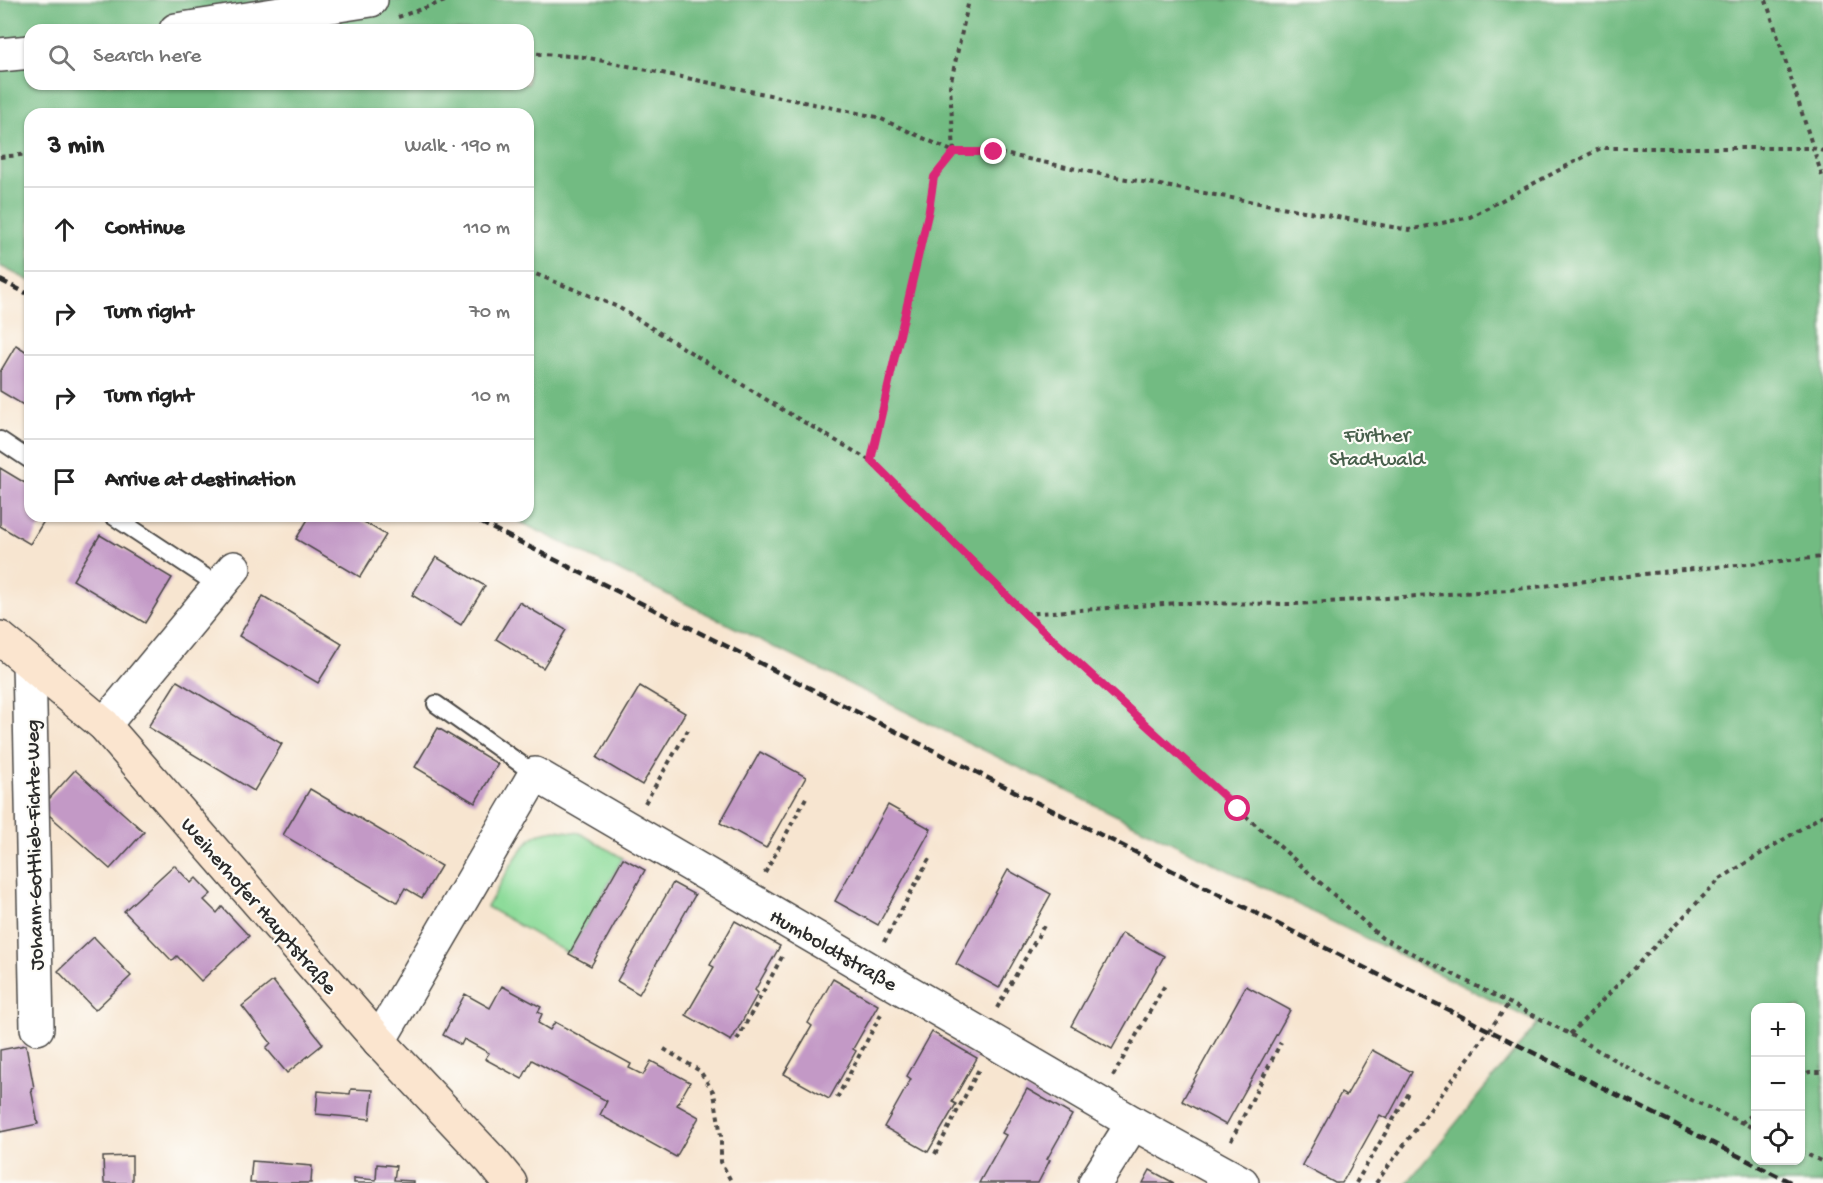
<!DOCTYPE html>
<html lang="en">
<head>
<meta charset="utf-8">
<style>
	body { margin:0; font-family:"Gochi Hand",sans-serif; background:#f2f2f2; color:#222 }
	.controls { position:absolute; right:18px; bottom:18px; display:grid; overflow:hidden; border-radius:12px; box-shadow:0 2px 4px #0004 }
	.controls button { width:54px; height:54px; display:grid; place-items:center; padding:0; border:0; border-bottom:2px solid #e0e0e0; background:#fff; color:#222; font:30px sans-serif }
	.stop { position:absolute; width:18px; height:18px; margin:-14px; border:4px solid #db2777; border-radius:50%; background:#fff }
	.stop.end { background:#db2777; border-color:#fff; box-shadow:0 2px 6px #0008 }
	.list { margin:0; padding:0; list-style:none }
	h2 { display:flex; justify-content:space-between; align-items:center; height:78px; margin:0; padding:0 24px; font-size:26px }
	h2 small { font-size:20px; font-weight:400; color:#767676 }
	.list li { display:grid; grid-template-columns:39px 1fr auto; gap:18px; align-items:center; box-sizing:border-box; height:84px; padding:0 24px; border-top:2px solid #e0e0e0 }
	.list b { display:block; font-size:22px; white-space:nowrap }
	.list em { font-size:20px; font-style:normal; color:#767676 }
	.icon { flex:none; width:33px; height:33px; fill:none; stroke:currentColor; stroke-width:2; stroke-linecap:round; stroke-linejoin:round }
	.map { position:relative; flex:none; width:1823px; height:1183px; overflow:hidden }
	.search { position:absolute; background:#fff; box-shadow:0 2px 4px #0004; left:24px; top:24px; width:510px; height:66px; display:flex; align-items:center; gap:15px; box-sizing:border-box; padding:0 21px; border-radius:18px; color:#767676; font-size:22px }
	.panel { position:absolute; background:#fff; box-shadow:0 2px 4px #0004; left:24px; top:108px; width:510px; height:414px; border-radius:18px }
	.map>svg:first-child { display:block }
</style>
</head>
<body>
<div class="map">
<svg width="1823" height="1183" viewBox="0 0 1823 1183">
	<rect width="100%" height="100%" fill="#fdfcf7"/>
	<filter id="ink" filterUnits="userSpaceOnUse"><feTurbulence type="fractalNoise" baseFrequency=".0167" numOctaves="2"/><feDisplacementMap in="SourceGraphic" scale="12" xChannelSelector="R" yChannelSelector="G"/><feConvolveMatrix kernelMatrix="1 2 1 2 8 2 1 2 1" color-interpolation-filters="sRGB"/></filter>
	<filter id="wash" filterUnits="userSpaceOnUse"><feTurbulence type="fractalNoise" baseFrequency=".008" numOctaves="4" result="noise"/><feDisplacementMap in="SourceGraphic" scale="24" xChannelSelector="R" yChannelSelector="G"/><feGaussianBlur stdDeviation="1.35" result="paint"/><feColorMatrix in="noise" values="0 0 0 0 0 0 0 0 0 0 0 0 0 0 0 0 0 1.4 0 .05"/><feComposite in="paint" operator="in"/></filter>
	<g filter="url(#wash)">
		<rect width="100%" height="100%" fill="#f7e5d0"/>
		<!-- green -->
		<path fill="#8ddb9a" stroke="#5c8362" stroke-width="1.5" d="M556,830L580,833L623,858L569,954L487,907C498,889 520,843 538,834C543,832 551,831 556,830Z"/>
		<!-- forest -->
		<path fill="#72bb82" stroke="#4e7356" stroke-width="1.5" fill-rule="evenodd" d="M0,0H1823V1183H1407L1538,1023L508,516H528V114H30V281L0,266ZM30,30H528V84H30ZM1756,1008H1800V1160H1756Z"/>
		<g id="blocks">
			<!-- building -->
			<g fill="#c399c6">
				<path d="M16,345L30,354V409L0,391V372Z"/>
				<path d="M0,468L30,486V516H47L30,544L0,526Z"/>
				<path d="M310,516H354L386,535L360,577L296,539Z"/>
				<path d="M100,535L172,578L145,623L73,580Z"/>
				<path d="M436,557L485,586L461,625L412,595Z"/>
				<path d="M263,596L342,644L318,683L239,636Z"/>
				<path d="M519,602L566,630L543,668L496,639Z"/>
				<path d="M177,681L282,744L254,791L148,727Z"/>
				<path d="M640,686L685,713L642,785L597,758Z"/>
				<path d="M438,728L498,764L475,803L415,767Z"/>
				<path d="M760,752L806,777L766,848L720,823Z"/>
				<path d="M75,770L144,832L110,869L41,808Z"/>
				<path d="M310,789L441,866L422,898L405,888L397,902L283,835Z"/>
				<path d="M888,805L931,829L878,925L835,901Z"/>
				<path d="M623,858L645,870L591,966L569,954Z"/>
				<path d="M174,865L191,883L196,878L211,894L204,900L217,913L222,907L249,936L201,981L177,956L172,961L124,911Z"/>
				<path d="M1008,870L1051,894L999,988L956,964Z"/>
				<path d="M673,883L695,895L639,994L617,981Z"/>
				<path d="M735,921L780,946L755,990L758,993L731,1041L686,1015L714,967L710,965Z"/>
				<path d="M1122,933L1164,956L1112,1049L1071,1026Z"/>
				<path d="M94,937L131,976L95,1010L58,971Z"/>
				<path d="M833,979L878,1005L853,1049L856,1051L829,1099L784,1074L812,1026L808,1023Z"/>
				<path d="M273,981L323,1044L287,1073L266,1048L271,1043L242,1006Z"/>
				<path d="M502,986L541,1007L538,1012L542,1014L538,1023L550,1030L555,1022L631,1064L629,1068L643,1075L651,1061L690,1082L677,1105L699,1117L676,1157L600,1115L607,1101L532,1060L522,1079L485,1059L489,1053L464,1039L461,1045L443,1035L465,994L490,1008Z"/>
				<path d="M1246,986L1290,1010L1226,1125L1182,1101Z"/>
				<path d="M932,1032L977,1058L952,1102L956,1104L928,1152L884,1127L911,1079L907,1076Z"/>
				<path d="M26,1045L34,1088L31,1089L38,1124L0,1132V1050Z"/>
				<path d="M1372,1050L1412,1072L1387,1119L1380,1115L1342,1183H1335L1302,1165L1341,1093L1346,1096Z"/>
				<path d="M351,1089L373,1090L370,1119L316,1114L318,1091L350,1094Z"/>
				<path d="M1027,1089L1072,1115L1047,1159L1050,1160L1038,1183H979L1006,1135L1002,1133Z"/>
				<path d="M132,1156V1183H104L103,1157Z"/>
				<path d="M252,1161L312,1166L311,1183H250Z"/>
				<path d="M377,1164L396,1166L394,1180L413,1181V1183H354V1178L376,1180Z"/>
				<path d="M1150,1170L1174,1183H1143Z"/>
			</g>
		</g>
	</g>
	<g filter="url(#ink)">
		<use href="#blocks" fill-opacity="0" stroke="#4a4744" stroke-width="1.5"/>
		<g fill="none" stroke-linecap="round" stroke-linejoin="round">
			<defs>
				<g id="lane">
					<path d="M0,440L30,460"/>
					<path d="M113,516L219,586"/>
					<path d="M436,704L535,774"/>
				</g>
				<g id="street">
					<path d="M176,30L371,0"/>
					<path d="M0,55L30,52"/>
					<path d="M29,663L37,1028"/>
					<path d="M104,725L234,568"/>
					<path d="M379,1041L535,774L1133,1123L1242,1183"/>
					<path d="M1095,1183L1133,1123"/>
				</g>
				<path id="secondary" d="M0,638L104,725L379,1041L492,1161L510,1183"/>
			</defs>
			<!-- lane casing -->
			<use href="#lane" stroke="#4a4744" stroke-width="20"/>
			<!-- street casing -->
			<use href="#street" stroke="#4a4744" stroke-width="36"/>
			<!-- secondary casing -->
			<use href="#secondary" stroke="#4a4744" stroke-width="36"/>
			<!-- path -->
			<g stroke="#4a4744" stroke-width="4" stroke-dasharray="4.5 4.5" stroke-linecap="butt">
				<path d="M1766,0L1823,179"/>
				<path d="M398,17L448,0"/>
				<path d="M528,53L584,57L877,117L954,152H994L1110,176L1409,230L1470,217L1601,148H1813L1823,151"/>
				<path d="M0,157L30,154"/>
				<path d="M528,271L618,307L783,410L871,461L1025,614L1238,809L1382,938L1570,1034L1654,1083L1756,1129"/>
				<path d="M871,461L929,210L934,177L954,152L950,86L969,0"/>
				<path d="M1025,614L1178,603L1295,604L1509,590L1662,572L1823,557"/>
				<path d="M645,803L688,730"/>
				<path d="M765,873L808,794"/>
				<path d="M884,942L929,859"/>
				<path d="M997,1008L1046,922"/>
				<path d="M1570,1034L1720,879L1823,815"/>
				<path d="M737,1040L783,955"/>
				<path d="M664,1049L700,1071L714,1093L721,1136V1162L732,1183"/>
				<path d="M1113,1076L1165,985"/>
				<path d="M1800,1078L1809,1072H1823"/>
				<path d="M837,1098L882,1012"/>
				<path d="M1741,1123L1756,1112"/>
				<path d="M1231,1141L1281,1042"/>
				<path d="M1800,1151L1823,1162"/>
				<path d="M935,1154L979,1069"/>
				<path d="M1356,1183L1409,1093"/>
				<path d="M1376,1183L1510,1002"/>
			</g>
			<!-- lane -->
			<use href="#lane" stroke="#fff" stroke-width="16"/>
			<!-- street -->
			<use href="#street" stroke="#fff" stroke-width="33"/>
			<!-- secondary -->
			<use href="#secondary" stroke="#fbe5cf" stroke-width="33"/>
			<!-- rail -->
			<g stroke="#2b2b2b" stroke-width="4.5" stroke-dasharray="9 4.5" stroke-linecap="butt">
				<path d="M0,280L30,295"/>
				<path d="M468,516L1792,1183"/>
			</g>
		</g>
	</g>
	<g fill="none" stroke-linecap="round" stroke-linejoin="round" filter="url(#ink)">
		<!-- route -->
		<path stroke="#db2777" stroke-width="8" d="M994,152H954L934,177L929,210L871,460L1025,614L1238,809"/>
	</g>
	<g text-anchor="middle" stroke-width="4.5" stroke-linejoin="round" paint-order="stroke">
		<!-- park labels -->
		<g font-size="21" fill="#48604c" stroke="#fdfcf7">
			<text x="1377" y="441">Fürther<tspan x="1377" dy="24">Stadtwald</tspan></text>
		</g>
		<!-- street labels -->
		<g font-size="21" fill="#2b2b2b" stroke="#fdfcf7">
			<text transform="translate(33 845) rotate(-91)" y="7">Johann-Gottlieb-Fichte-Weg</text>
			<text transform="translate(260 905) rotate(49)" y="7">Weiherhofer Hauptstraße</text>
			<text transform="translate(834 949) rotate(30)" y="7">Humboldtstraße</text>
		</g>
	</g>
</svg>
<div class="controls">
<button>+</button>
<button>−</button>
<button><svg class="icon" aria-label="locate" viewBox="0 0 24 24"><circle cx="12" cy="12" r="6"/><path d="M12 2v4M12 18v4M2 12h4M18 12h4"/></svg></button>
</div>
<div class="stop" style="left:1238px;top:809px"></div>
<div class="stop end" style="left:994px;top:152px"></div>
<div class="search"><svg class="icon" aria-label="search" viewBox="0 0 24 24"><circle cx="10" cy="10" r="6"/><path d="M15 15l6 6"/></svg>Search here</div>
<section class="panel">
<h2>3 min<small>Walk · 190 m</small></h2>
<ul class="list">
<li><svg class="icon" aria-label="ahead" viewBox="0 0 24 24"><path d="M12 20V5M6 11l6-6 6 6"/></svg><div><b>Continue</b></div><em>110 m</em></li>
<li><svg class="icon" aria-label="right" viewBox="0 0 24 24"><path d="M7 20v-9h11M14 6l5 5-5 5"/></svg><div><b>Turn right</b></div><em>70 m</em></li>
<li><svg class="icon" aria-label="right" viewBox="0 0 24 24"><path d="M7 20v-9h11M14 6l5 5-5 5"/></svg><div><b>Turn right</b></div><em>10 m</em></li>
<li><svg class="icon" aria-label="arrive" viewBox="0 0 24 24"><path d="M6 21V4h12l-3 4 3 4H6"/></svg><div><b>Arrive at destination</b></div></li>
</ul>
</section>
</div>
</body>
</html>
